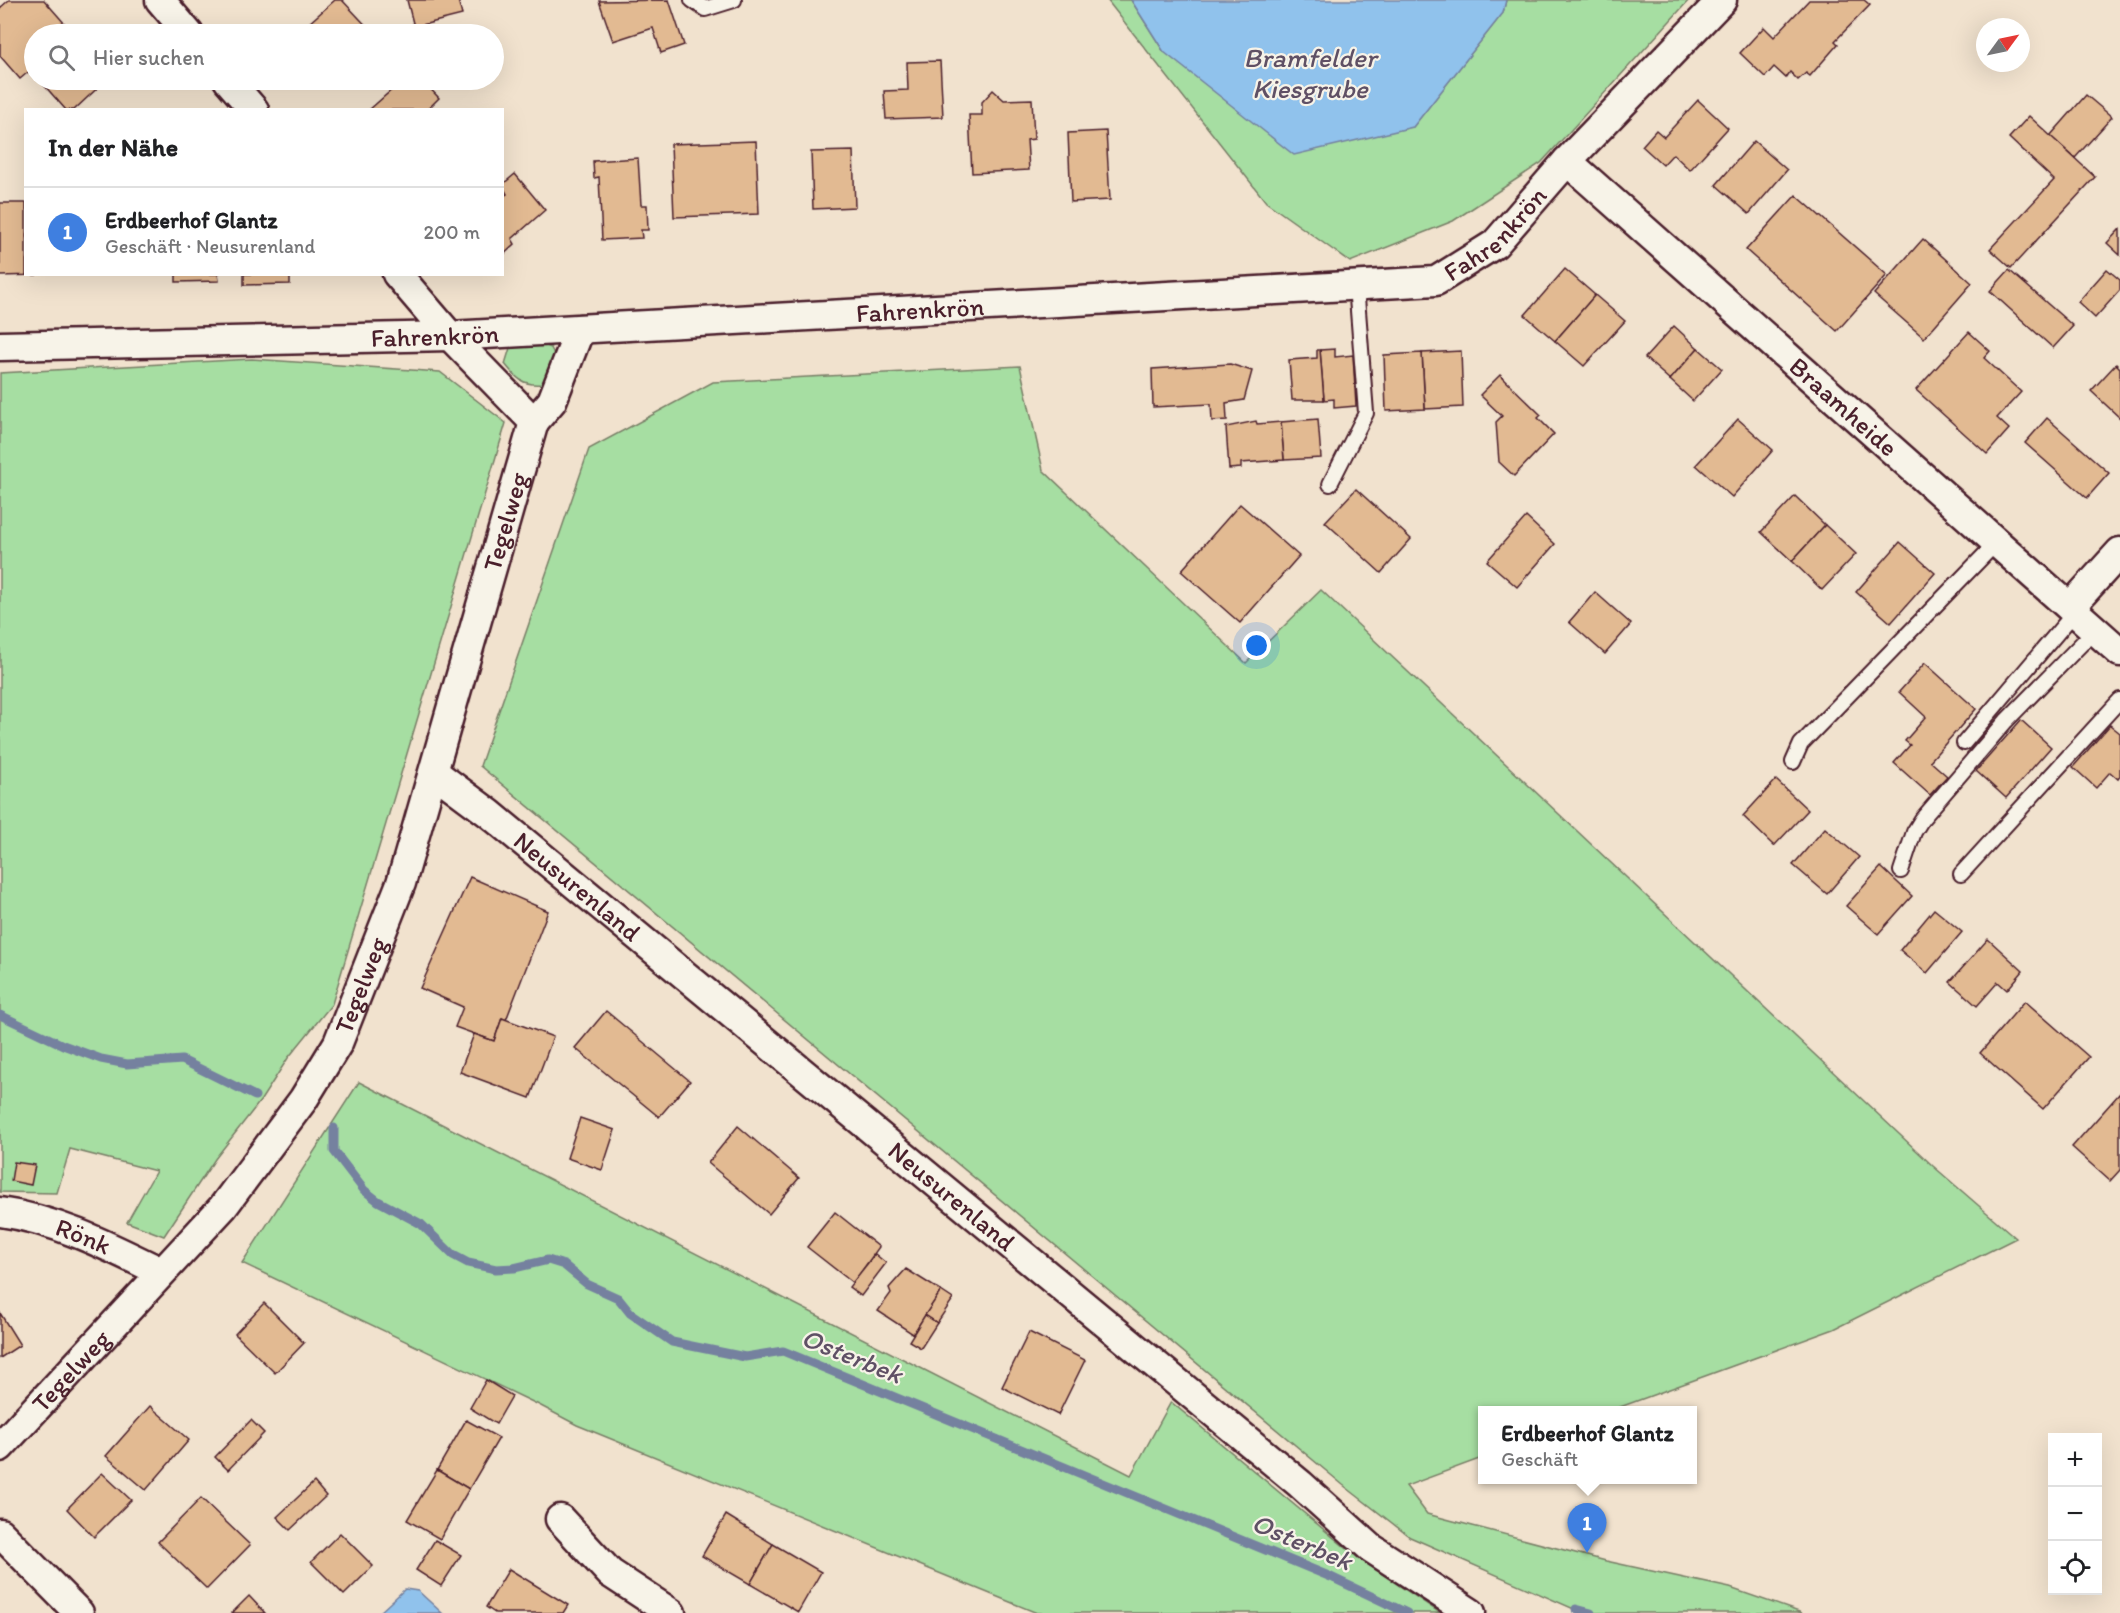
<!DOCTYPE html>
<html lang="de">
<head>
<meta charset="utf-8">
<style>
	body { margin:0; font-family:Itim,sans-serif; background:#f2f2f2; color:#202124 }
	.controls { position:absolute; right:18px; bottom:18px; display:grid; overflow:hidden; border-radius:0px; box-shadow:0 6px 24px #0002 }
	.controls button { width:54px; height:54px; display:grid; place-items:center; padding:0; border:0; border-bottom:2px solid #e0e0e0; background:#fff; color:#202124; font:30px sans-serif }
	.compass { position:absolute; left:1976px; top:18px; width:54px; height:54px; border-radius:50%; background:#fff; box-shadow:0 6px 24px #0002; rotate:57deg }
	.you { position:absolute; left:1257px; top:646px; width:21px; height:21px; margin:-15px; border:4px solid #fff; border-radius:50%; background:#1a73e8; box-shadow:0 0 0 9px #1a73e833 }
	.badge { display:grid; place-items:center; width:39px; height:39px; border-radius:50%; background:#0b8043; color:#fff; font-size:20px; font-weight:700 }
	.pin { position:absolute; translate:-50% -50px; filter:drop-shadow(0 2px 3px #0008) }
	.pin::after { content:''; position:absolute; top:32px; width:21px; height:18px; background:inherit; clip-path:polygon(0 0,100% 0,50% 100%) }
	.popup { position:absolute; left:1478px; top:1406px; width:219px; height:78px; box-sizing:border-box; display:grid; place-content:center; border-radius:0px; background:#fff; filter:drop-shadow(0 2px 4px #0005); font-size:20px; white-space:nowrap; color:#757577 }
	.popup b { font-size:22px; color:#202124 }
	.popup::after { content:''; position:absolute; left:50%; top:100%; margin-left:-12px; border:12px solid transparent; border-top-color:#fff }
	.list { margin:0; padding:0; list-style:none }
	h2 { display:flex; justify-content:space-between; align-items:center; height:78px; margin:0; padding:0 24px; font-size:26px }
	h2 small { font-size:20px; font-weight:400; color:#757577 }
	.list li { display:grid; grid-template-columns:39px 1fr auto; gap:18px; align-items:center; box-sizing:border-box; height:90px; padding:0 24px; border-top:2px solid #e0e0e0 }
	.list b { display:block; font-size:22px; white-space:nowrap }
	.list p { margin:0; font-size:20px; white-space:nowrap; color:#757577 }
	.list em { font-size:20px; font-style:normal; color:#757577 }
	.icon { flex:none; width:33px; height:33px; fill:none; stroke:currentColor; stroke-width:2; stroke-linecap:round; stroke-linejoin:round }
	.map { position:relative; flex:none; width:2120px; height:1613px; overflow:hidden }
	.search { position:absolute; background:#fff; box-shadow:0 6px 24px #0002; left:24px; top:24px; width:480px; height:66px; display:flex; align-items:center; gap:15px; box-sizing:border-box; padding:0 21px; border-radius:33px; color:#757577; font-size:22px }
	.panel { position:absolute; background:#fff; box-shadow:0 6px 24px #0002; left:24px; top:108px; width:480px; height:168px; border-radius:0px }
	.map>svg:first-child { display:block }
</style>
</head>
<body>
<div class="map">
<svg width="2120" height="1613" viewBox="0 0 2120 1613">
	<rect width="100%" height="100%" fill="#f1e2ce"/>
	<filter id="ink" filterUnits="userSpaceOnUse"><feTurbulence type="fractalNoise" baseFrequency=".0167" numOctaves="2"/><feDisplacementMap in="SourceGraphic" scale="12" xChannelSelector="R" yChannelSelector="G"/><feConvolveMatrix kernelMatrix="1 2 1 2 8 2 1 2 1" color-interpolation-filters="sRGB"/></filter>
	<g filter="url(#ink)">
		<!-- green -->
		<g fill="#a6dea2" stroke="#787e66" stroke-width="1.5">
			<path d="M1107,0H1131L1164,52L1413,127L1503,13L1506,0H1689L1541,163L1453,221L1350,262L1266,202Z"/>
			<path d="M539,343L551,348L555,356L548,376L542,384C523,386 516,378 505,364L510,348Z"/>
			<path d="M252,359L440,372L506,423L332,1004L288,1058L261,1100L215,1159L164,1236L127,1222L156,1171L70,1149L57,1193L0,1192V373Z"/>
			<path d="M1020,366L1043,470L1246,663L1321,590L1933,1166L2016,1238L1834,1329L1612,1410H1482V1458L1406,1486L1427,1514L1606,1561L1730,1588L1802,1613H1583L1410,1537L1343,1485L480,766L589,449L713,382Z"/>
			<path d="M359,1082L1131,1475L1171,1402L1358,1558L1440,1613H1037L577,1425L539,1405L242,1263Z"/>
		</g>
		<!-- water -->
		<g fill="#90c2ec" stroke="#74819f" stroke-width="1.5">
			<path d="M1131,0H1506L1503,13L1413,127L1294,155L1164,52Z"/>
			<path d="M405,1589L418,1591L442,1613H379Z"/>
		</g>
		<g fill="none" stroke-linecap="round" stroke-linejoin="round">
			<!-- stream -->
			<g stroke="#74819f" stroke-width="9">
				<path d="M0,1015L63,1045L101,1059L127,1064L182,1060L255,1096"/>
				<path d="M334,1128V1151L364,1190L378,1201L421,1224L453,1255L468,1263L496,1269L514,1268L548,1260L564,1265L587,1284L618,1298L630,1313L672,1342L745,1357L783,1351L1331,1577L1407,1613"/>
				<path d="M1576,1609L1591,1613"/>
			</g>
		</g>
		<!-- building -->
		<g fill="#e2ba92" stroke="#4a1f2b" stroke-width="1.5">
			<path d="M9,0H44L73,33L34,34V67L20,79L0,56V8Z"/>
			<path d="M335,0H342L374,34H318L308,24Z"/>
			<path d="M407,0H458L462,15L414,27Z"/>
			<path d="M669,0L684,45L661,53L653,28L613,41L599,1Z"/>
			<path d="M1809,0H1864L1870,5L1835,41L1838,44L1810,76L1806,73L1798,80L1790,72L1786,78L1774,67L1765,77L1740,53L1764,27L1774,37Z"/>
			<path d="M940,61L943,117L886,119L884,91L908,90L907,62Z"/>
			<path d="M50,80H106L74,110H66L44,85Z"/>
			<path d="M403,80H422L439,98L427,110H369Z"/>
			<path d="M993,90L1004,100L1032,99L1034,139L1027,140L1029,170L972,173L969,115H982V102Z"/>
			<path d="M2086,95L2112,117L2075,158L2050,136Z"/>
			<path d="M1698,100L1728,128L1690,170L1673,154L1663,165L1642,146L1656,130L1664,137Z"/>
			<path d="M2029,116L2095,177L2011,268L1990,249L2054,180L2009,138Z"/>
			<path d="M1106,131L1110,200L1071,202L1068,133Z"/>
			<path d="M756,141L759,214L674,217L671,144Z"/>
			<path d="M1754,141L1787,170L1749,214L1716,185Z"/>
			<path d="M853,151L855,207L813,209L811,152Z"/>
			<path d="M638,158L641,205H647L648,230H641L642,238L602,240L599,177L594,178L593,161Z"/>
			<path d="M515,174L545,210L512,239L515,244L502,256V197L507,194L502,185Z"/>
			<path d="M1796,195L1887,275L1837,331L1746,250Z"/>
			<path d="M0,203H26V274L37,275L0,276Z"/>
			<path d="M2120,229V255L2107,243Z"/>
			<path d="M1923,239L1972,283L1924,338L1874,294Z"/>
			<path d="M1565,269L1595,295L1555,341L1525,315Z"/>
			<path d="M2107,269L2120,280V290L2095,318L2078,302Z"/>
			<path d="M2009,270L2073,326L2053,348L1990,291Z"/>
			<path d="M176,274H218L219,281L176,282Z"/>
			<path d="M244,274H290V284L244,285Z"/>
			<path d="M1595,295L1625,321L1584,366L1555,341Z"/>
			<path d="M1674,326L1698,348L1670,380L1645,358Z"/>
			<path d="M1969,332L1990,351L1984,358L2021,392L1997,418L2009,429L1987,454L1916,390Z"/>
			<path d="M1698,348L1722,369L1693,401L1670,380Z"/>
			<path d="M1335,349V357L1353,355L1356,406L1334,408V399L1324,400L1320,350Z"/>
			<path d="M1317,350H1320L1324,400H1292L1289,360L1317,358Z"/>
			<path d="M1461,351L1463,407L1425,409L1422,353Z"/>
			<path d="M1422,353L1425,409L1386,411L1384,355Z"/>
			<path d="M1230,364L1252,371L1244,400L1226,403L1227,420L1212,421L1211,404L1153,407L1152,369Z"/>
			<path d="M2116,364L2120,368V418L2091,391Z"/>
			<path d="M1500,375L1541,415L1538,418L1554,434L1514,476L1499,462L1496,422L1502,416L1480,395Z"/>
			<path d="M2047,418L2109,473L2087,498L2025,443Z"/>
			<path d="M1318,419L1321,458L1284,460L1281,422Z"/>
			<path d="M1738,419L1773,450L1732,497L1696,465Z"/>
			<path d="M1256,421L1257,424L1281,422L1284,460L1241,463V468L1229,469L1226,427Z"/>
			<path d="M1356,489L1411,539L1381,573L1325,522Z"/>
			<path d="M1795,496L1825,525L1792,561L1761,532Z"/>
			<path d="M1240,504L1299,556L1240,623L1181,571Z"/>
			<path d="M1526,517L1555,544L1517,587L1487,561Z"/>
			<path d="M1825,525L1856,554L1822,590L1792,561Z"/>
			<path d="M1900,542L1935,573L1891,623L1856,592Z"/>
			<path d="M1595,592L1631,624L1605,654L1569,622Z"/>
			<path d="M1925,663L1976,709L1930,761L1947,776L1930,795L1894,763L1910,745L1905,741L1926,717L1899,692Z"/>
			<path d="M2021,720L2051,747L2006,798L1976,771Z"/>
			<path d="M2110,725L2120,733V776L2118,779L2110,772L2096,788L2073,767Z"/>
			<path d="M1776,780L1808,810L1774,846L1743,816Z"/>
			<path d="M1825,828L1859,857L1827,894L1793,865Z"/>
			<path d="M1881,867L1912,896L1878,934L1846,906Z"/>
			<path d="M470,877L548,911L506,1020L502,1018L494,1041L455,1027L463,1007L420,988Z"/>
			<path d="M1934,909L1962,932L1927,973L1900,950Z"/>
			<path d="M1988,939L2023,971L2007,990L1998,982L1977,1006L1950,982Z"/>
			<path d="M2025,1001L2089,1057L2043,1109L1980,1053Z"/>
			<path d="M606,1011L690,1081L659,1117L575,1048Z"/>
			<path d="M502,1018L553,1037L530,1098L460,1072L474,1034L494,1041Z"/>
			<path d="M2120,1093V1170L2110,1181L2072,1147Z"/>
			<path d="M580,1118L615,1130L602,1170L567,1158Z"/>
			<path d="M738,1126L799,1178L769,1214L708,1163Z"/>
			<path d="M14,1162L35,1165L31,1185L11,1181Z"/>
			<path d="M835,1212L879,1247L853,1283L807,1247Z"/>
			<path d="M875,1254L886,1263L861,1296L849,1287Z"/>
			<path d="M906,1269L941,1291L913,1334L878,1311L891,1293L889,1288Z"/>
			<path d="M941,1291L953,1299L937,1323L925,1315Z"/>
			<path d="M264,1303L304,1343L275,1373L235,1334Z"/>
			<path d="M0,1313L20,1345L0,1358Z"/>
			<path d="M925,1315L937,1323L921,1348L909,1341Z"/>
			<path d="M1029,1332L1085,1360L1058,1415L1002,1387Z"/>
			<path d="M486,1380L512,1396L496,1424L470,1408Z"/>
			<path d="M150,1406L189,1440L146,1490L106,1456Z"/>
			<path d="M251,1420L264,1433L228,1470L215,1457Z"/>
			<path d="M466,1420L499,1438L469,1489L437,1470Z"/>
			<path d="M437,1470L469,1489L440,1539L407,1520Z"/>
			<path d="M102,1473L131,1500L94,1537L67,1509Z"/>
			<path d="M314,1482L326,1496L290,1530L277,1517Z"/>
			<path d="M201,1498L250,1545L207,1589L158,1542Z"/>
			<path d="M726,1515L773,1544L750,1584L702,1556Z"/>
			<path d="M340,1533L373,1566L344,1595L311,1562Z"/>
			<path d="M435,1540L461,1555L441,1586L416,1570Z"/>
			<path d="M773,1544L821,1572L798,1612L750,1584Z"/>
			<path d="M509,1569L568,1605L563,1613H495L486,1607Z"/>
			<path d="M249,1596L265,1613H232Z"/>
		</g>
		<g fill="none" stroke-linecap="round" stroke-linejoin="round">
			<defs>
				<g id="service">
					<path d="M692,0L705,9L734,0"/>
					<path d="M1330,484L1366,413L1356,285"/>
					<path d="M1964,743L2075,612"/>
					<path d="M1793,762L1801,744L1997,542"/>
					<path d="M1901,871L1914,832L1922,819L2006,721L2095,630"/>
					<path d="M1961,874L2120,700"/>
				</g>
				<g id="minor">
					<path d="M160,0L189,34"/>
					<path d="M228,80L254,110"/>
					<path id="s1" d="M1567,161L2120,652"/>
					<path id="s2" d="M0,346L450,336L1436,281L1495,244L1567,161L1722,0"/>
					<path d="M534,422L552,401L580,329"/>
					<path d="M2070,607L2120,552"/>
					<path id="s3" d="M435,773L490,814L1300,1484L1371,1548L1471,1613"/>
					<path id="s4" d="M0,1212C58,1220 110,1247 161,1272"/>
					<path id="s5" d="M0,1447L223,1207L303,1100L338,1043L401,883L534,422L450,336L397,274"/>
					<path d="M560,1519L610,1573L671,1613"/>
					<path d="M0,1533L79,1613"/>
				</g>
			</defs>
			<!-- service casing -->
			<use href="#service" stroke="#4a1f2b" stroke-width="18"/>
			<!-- minor casing -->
			<use href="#minor" stroke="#4a1f2b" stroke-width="33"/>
			<!-- service -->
			<use href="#service" stroke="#f7f3e8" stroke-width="14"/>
			<!-- minor -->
			<use href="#minor" stroke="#f7f3e8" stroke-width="28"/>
		</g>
	</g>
	<g text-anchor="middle" stroke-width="4.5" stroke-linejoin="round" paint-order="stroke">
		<!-- street labels -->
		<g font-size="26" fill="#4a1f2b" stroke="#f7f3e8">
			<text dy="9" stroke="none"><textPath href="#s2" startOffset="1514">Fahrenkrön</textPath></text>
			<text dy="9" stroke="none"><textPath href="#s2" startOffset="921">Fahrenkrön</textPath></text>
			<text dy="9" stroke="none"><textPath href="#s2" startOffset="435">Fahrenkrön</textPath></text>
			<text dy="9" stroke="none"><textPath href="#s1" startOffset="370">Braamheide</textPath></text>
			<text dy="9" stroke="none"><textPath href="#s5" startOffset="1076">Tegelweg</textPath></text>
			<text dy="9" stroke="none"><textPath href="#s3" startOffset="182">Neusurenland</textPath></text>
			<text dy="9" stroke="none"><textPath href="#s5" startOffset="590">Tegelweg</textPath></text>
			<text dy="9" stroke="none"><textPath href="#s3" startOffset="668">Neusurenland</textPath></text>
			<text dy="9" stroke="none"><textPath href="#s4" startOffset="87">Rönk</textPath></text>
			<text dy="9" stroke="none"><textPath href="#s5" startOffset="104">Tegelweg</textPath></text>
		</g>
		<!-- water labels -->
		<g font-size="27" font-style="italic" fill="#5f5065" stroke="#f7f3e8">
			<text x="1310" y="67">Bramfelder<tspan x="1310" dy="31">Kiesgrube</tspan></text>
			<text transform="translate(852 1356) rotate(22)" y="9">Osterbek</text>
			<text transform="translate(1302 1542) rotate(23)" y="9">Osterbek</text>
		</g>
	</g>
</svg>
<div class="controls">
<button>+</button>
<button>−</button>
<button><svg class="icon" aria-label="locate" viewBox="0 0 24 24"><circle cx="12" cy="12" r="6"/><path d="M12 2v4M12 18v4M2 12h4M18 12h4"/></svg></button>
</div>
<svg class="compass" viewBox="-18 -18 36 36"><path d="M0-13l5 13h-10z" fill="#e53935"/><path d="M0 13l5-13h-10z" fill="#757577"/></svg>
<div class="you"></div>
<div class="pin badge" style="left:1587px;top:1553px;background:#3f7fe0">1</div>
<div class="popup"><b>Erdbeerhof Glantz</b>Geschäft</div>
<div class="search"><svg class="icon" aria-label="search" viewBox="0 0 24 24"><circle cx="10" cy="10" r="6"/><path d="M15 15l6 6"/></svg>Hier suchen</div>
<section class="panel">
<h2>In der Nähe<small></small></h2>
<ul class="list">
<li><span class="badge" style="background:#3f7fe0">1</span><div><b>Erdbeerhof Glantz</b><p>Geschäft · Neusurenland</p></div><em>200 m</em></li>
</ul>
</section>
</div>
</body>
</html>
